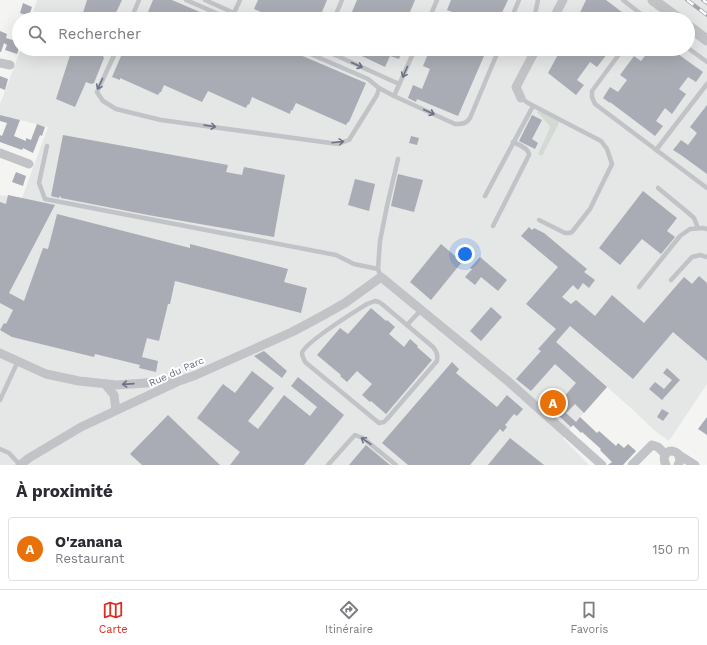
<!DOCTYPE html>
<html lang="fr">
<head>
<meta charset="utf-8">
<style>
	body { margin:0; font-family:"Work Sans",sans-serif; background:#f2f2f3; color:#2b2b33 }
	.you { position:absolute; left:465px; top:254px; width:14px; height:14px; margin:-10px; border:3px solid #fff; border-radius:50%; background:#1a73e8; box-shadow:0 0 0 6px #1a73e833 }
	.badge { display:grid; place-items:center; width:26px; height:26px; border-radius:50%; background:#d93025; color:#fff; font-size:13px; font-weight:700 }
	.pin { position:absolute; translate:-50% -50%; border:2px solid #fff; box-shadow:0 1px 4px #0006 }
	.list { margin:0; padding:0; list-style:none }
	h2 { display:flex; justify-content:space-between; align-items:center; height:52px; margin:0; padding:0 16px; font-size:17px }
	h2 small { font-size:13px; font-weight:400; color:#7c7c81 }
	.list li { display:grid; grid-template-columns:26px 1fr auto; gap:12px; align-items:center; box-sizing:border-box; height:64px; margin:0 8px 8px; padding:0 8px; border:1px solid #e1e1e2; border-radius:4px }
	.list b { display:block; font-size:15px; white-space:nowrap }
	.list p { margin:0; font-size:13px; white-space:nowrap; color:#7c7c81 }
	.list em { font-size:13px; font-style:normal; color:#7c7c81 }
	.icon { flex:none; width:22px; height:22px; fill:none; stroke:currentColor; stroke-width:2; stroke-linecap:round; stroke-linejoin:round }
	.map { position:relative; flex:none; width:707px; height:465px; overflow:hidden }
	.search { position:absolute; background:#fff; box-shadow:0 4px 16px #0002; left:12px; right:12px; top:12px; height:44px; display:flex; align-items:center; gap:10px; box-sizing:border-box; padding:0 14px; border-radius:22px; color:#7c7c81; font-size:15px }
	.sheet { height:124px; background:#fff }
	nav { display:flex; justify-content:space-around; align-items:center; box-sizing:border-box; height:56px; border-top:1px solid #e1e1e2; background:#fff; font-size:11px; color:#7c7c81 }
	nav a { display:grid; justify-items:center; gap:2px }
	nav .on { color:#d93025 }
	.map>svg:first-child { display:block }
</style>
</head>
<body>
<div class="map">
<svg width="707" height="465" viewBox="0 0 707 465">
	<rect width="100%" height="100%" fill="#f4f5f2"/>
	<!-- built -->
	<path fill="#e5e6e6" d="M37,0H707V384L669,441L655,431L633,410L607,387L573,425L563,438L589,465H0V195L22,198L48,127L0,115V104L21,49H688V19H31Z"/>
	<!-- green -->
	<path fill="#d3dad2" d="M539,111L558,120L559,123L542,156L538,154L550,128L549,125L537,112Z"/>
	<!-- building -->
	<g fill="#a9acb4">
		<path d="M87,0H122L113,19H81Z"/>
		<path d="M153,0H172L216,19H145Z"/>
		<path d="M258,0H327L319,19H277L254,9Z"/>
		<path d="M357,0H415L407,19H349Z"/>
		<path d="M451,0H508L499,19H453L455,13L447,10Z"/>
		<path d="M586,0H606L631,19H577Z"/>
		<path d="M23,3L32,7L29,16L20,13Z"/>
		<path d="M0,31L7,34L6,38L19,42V48L17,54L5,50L7,45L4,43L1,52H0Z"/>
		<path d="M72,49H101L98,54L103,56L104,58L94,83L91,84L86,82L75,107L56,99Z"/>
		<path d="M124,49H286L366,83L349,122H348L346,125L296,103L292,111L291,110L290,114L252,97L249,105L248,104L246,108L208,91L202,102L164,85L161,92H160L158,95L120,78V80L112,77Z"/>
		<path d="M347,49H403L399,59L390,56L385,67Z"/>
		<path d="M430,49H487L458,116L417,99L416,102L408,98L413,85L422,89L430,69L423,66Z"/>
		<path d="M561,49H611L597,67L590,62L577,80L584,85L576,95L548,73Z"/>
		<path d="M650,49H671L703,72L696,82L688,77L679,89L686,94L672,114L665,108L656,121L663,126L655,136L610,102V103L603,98L610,87L618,92L627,80L620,75L634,56L641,61Z"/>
		<path d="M0,76L8,79L5,90L0,88Z"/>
		<path d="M707,105V174L681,155L673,150L681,140L688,145L697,133L690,127Z"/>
		<path d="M0,115L20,120L14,136L26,141V138L31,140L37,124L45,127L42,136L40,135L33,153L23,148L22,150L0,142V135L2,136L7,123L0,121Z"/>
		<path d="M532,115L542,120L532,139L538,143L535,149L519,141Z"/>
		<path d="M63,135L228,165L226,172L242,175L244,167L285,175L274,237L148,215L61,198V197L60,196L59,198L51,196Z"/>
		<path d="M411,136L419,138L417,145L409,143Z"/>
		<path d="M16,172L26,176L23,186L12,182Z"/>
		<path d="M398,174L423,180L414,212L391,206Z"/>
		<path d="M355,179L375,184L369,211L348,205Z"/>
		<path d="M643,191L677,218L667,231L675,237L661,254L642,239L620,265L599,248Z"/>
		<path d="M8,195L55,205L9,293L24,301L43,248L48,249L57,214L190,248V244L288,269L284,282L307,288L301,313L175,281L170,304H168L159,341L147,338L142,357L158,361L156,372L139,368L140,365L95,354L94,357L12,337L0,330L4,323L6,324L13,310L0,303V202L6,204Z"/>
		<path d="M529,227L532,230L534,228L544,233L587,269L584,272L595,280L589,288L583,283L578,290L573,285L562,297L571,304L576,300L595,316L612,295L644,323L684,277L692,284L699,276L707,283V361L673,332L633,379L570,326L556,342L607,387L584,413L575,404L566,413L576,422L580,417L597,433L599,431L616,446L618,443L624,448L628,444L636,451L623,465H608L612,462L600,450L601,449L582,432L581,433L573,425L571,427L547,405L556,395L561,400L576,383L555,364L531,391L516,379L541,351L538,349L556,329L526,304L558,267L521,236Z"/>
		<path d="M441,244L462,262L431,300L410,282Z"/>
		<path d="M480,257L507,280L498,291L481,277L475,285L465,277L472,269L470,268Z"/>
		<path d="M491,307L502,317L481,341L470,331Z"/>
		<path d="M371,308L386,321L387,320L395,327L389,334L404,347L410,339L418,346L417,347L432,360L386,414L371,401L370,402L362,395L372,384L357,371L347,382L340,376L341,375L317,355L340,328L348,334Z"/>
		<path d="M264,351L287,371L282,378L254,356Z"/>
		<path d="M452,362L459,369L456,373L497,407L507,395L523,409L517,416L514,414L505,425L507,427L503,432L500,429L470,465H408L382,443Z"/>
		<path d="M667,368L680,380L662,400L649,389L655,382L664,389L672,380L663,373Z"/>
		<path d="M252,371L274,388L248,421L258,429L284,395L310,416L317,407L291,386L298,377L344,415L304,465H230L240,452L197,418L223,384L235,393Z"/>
		<path d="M662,409L669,413L663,421L657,417Z"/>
		<path d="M168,415L220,465H142L130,454Z"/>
		<path d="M707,417V435L698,429Z"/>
		<path d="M510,438L544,465H488Z"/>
		<path d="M366,445L390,465H349Z"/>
	</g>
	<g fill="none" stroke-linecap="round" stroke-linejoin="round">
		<!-- service -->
		<g stroke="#c1c3c7" stroke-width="4.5">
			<path d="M186,0L230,19"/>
			<path d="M205,0L234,13"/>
			<path d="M240,0L234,13L249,19"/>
			<path d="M623,0L646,18V19"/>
			<path d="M535,14L538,0"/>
			<path d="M131,19L139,0"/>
			<path d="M334,19L342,0"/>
			<path d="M429,19L437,0"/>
			<path d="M511,19L519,0"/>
			<path d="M688,48L707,62"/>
			<path d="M117,49L97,92L103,101L116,109L161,120L338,144L349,140L377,95L379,88L368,79L299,49"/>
			<path d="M322,49L399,84"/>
			<path d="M623,49L592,91V97L595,104L707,188"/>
			<path d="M379,88L394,96L455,124C462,124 466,124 470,118L499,49"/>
			<path d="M394,96L415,49"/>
			<path d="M521,98L528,103L601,141L607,149L612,164L590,209L572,232L569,233H565L539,220"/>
			<path d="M47,146L39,183L45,199L336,255L354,264L378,269L381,278"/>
			<path d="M656,150L707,84"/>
			<path d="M658,188L686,211L694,218L698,228"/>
			<path d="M485,196L533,106"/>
			<path d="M493,226L529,155C529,148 519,145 513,142"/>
			<path d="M378,269L380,241L387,206L398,159"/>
			<path d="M671,280L692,257L700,255L707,257"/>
			<path d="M639,287L680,236L690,229L703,228L707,229"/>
			<path d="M375,301L379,302L382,304L433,347C437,352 438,355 437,361L387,419L384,422L379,423L305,362C304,359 302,357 302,353C305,342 356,311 367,304Z"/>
			<path d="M407,325L421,310"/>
			<path d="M0,400L18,361"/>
			<path d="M0,449L9,453L20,465"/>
			<path d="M328,465L352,438L355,435L363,438L396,465"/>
		</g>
		<!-- minor -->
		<g stroke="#c1c3c7" stroke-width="9">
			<path d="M553,19L563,0"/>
			<path d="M0,63L10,65"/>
			<path d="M521,98L516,87L536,49"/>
			<path d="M0,153L29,164"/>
			<path d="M0,353L46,374L79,381L117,385L174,381"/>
			<path d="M105,384L114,395L116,410"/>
			<path d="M679,455L695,465"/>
			<path d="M20,465L29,458L81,427L179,381L196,375L292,332L322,316L345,303L381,277L509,382L602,465"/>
			<path d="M632,465L652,445L658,447L665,454"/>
			<path d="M666,465C660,454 671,446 679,455L680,461L678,465"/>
		</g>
		<!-- tertiary -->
		<g stroke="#c1c3c7" stroke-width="11">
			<path d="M653,0L679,19"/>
			<path d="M688,26L707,40"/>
		</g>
		<defs>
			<g id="rail">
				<path d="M687,0L707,15"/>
				<path d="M703,0L707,3"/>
			</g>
		</defs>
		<!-- rail casing -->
		<use href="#rail" stroke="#a1a4ab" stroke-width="4"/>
		<!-- rail -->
		<use href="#rail" stroke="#fff" stroke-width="2.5" stroke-dasharray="8" stroke-linecap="butt"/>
	</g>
	<!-- one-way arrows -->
	<defs><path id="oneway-shaft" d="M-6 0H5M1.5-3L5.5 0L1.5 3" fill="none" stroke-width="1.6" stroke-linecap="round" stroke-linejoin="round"/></defs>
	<g stroke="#6c7384">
		<use href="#oneway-shaft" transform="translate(357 65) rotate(24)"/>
		<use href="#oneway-shaft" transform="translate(405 72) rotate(114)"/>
		<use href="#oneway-shaft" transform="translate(100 84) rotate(115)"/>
		<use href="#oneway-shaft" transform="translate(429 112) rotate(24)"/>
		<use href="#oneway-shaft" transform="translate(210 126) rotate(8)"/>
		<use href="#oneway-shaft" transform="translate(338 142) rotate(-7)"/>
		<use href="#oneway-shaft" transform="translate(128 384) rotate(176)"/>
		<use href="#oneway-shaft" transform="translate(366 441) rotate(-146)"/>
	</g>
	<g text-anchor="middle" stroke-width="4" stroke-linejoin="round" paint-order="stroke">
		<!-- street labels -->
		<g font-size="10" fill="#676f80" stroke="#fff">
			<text transform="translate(176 371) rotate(-24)" y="4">Rue du Parc</text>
		</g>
	</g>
</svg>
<div class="you"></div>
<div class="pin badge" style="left:553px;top:403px;background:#e8710a">A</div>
<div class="search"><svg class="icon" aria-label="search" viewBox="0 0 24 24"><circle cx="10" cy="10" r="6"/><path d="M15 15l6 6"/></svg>Rechercher</div>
</div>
<section class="sheet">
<h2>À proximité<small></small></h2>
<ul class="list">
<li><span class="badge" style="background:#e8710a">A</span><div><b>O'zanana</b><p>Restaurant</p></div><em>150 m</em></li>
</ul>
</section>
<nav>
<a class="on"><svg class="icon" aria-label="map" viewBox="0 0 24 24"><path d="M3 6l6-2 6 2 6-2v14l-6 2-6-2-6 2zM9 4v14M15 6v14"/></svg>Carte</a>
<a><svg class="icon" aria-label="directions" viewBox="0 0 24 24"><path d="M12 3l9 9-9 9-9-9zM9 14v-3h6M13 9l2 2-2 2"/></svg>Itinéraire</a>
<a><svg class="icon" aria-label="saved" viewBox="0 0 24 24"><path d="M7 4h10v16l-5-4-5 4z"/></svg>Favoris</a>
</nav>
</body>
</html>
